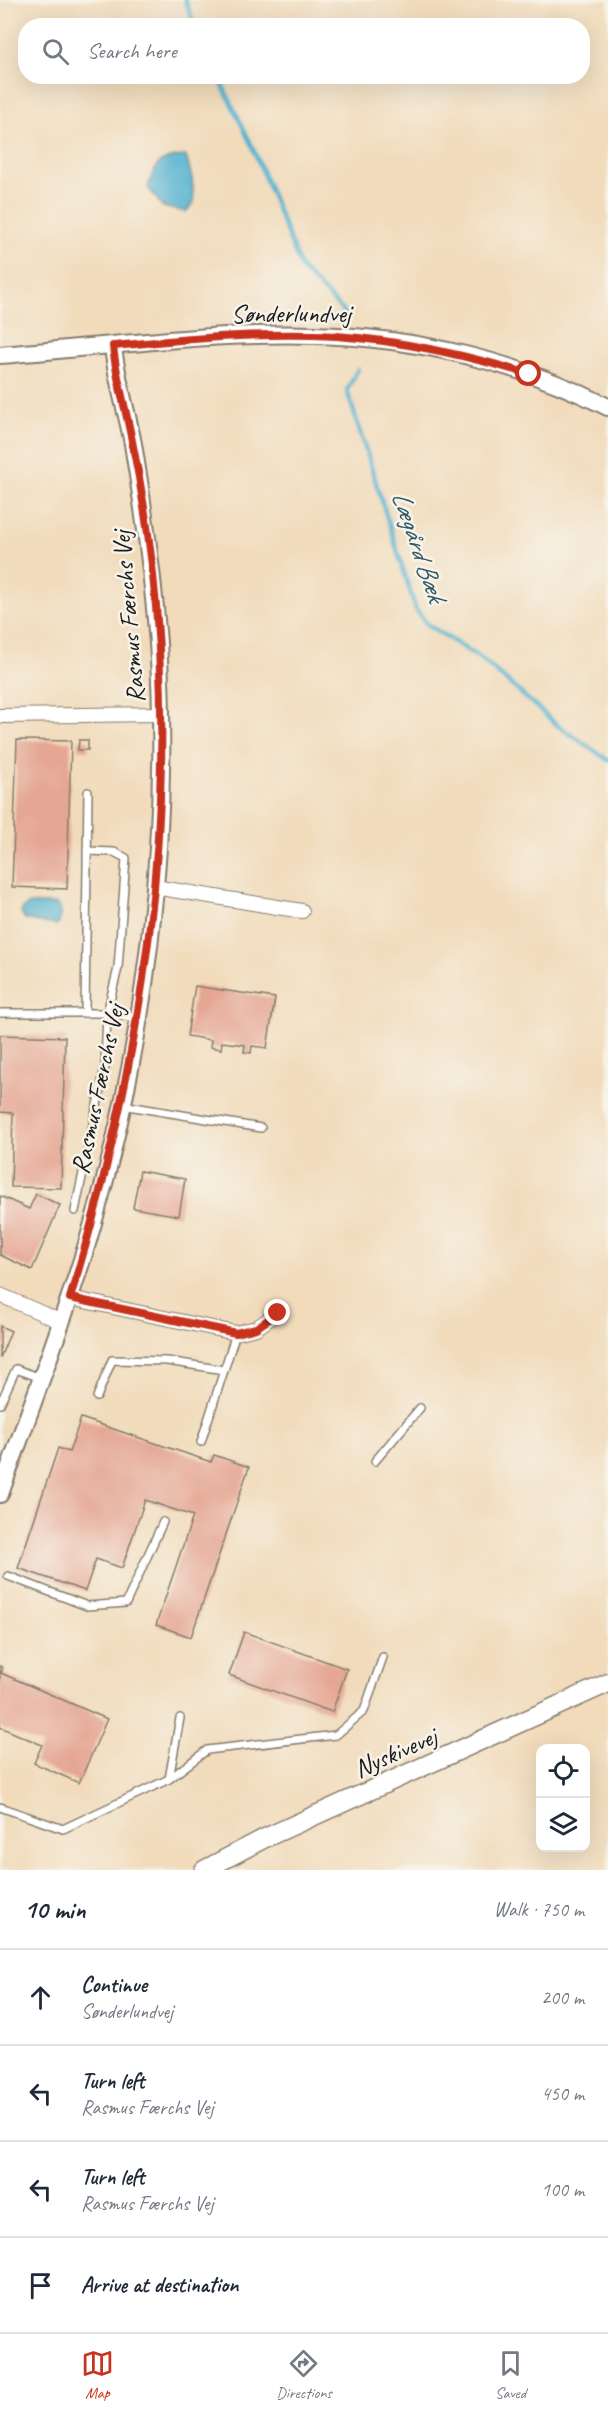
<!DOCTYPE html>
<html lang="en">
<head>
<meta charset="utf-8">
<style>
	body { margin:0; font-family:Caveat,sans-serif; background:#f2f2f3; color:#1f2937 }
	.controls { position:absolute; right:18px; bottom:18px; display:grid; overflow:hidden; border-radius:12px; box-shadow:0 6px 24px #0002 }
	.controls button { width:54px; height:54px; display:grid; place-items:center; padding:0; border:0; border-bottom:2px solid #e0e1e3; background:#fff; color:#1f2937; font:30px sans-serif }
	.stop { position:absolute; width:18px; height:18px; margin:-14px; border:4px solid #c8321e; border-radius:50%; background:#fff }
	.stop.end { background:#c8321e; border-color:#fff; box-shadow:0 2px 6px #0008 }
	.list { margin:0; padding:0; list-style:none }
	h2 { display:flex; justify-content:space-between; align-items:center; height:78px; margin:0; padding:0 24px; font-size:26px }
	h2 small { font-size:20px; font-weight:400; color:#747a83 }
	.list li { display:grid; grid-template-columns:39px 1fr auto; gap:18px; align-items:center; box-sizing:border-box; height:96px; padding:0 24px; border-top:2px solid #e0e1e3 }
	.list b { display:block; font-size:22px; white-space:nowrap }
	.list p { margin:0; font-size:20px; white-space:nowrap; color:#747a83 }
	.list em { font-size:20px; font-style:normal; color:#747a83 }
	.icon { flex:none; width:33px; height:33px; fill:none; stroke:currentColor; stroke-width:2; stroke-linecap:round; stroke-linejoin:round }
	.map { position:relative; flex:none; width:608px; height:1870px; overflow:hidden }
	.search { position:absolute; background:#fff; box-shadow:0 6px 24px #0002; left:18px; right:18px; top:18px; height:66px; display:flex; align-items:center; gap:15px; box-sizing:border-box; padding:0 21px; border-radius:24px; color:#747a83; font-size:22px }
	.sheet { height:462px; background:#fff }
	nav { display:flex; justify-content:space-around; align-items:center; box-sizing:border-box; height:84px; border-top:2px solid #e0e1e3; background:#fff; font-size:16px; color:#747a83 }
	nav a { display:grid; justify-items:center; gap:3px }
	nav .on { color:#c8321e }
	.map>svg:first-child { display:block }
</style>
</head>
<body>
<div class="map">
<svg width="608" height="1870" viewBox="0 0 608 1870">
	<rect width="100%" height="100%" fill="#f7f3e8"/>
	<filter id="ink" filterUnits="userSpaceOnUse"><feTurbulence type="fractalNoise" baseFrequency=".0167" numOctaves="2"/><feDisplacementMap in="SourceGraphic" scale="12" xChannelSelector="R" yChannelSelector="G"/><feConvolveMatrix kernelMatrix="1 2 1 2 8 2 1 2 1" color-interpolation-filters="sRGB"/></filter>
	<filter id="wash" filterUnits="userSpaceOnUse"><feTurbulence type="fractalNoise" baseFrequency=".008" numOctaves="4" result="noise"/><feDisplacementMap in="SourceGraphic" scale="24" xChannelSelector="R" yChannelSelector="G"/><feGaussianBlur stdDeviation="1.35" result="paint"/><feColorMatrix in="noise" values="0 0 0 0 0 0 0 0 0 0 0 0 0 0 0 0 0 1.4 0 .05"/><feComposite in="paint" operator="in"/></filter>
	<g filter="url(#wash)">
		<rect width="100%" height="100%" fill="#f1dbbb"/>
		<!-- water -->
		<g fill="#52b2d0" stroke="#376776" stroke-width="1.5">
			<path d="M186,156L192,178L194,202L186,212L163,207L148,187C155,163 160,157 186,156Z"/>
			<path d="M30,904H58L61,912L60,921L56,925L25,919L21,913L23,908Z"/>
		</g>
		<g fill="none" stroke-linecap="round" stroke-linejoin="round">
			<!-- stream -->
			<g stroke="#52b2d0" stroke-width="4.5">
				<path d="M185,0L195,26"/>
				<path d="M218,76L253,148L301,268L348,316"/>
				<path d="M358,369L347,390L416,610L428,625L483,660L557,725L608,760"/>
			</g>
		</g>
		<g id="blocks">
			<!-- building -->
			<g fill="#e5a693">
				<path d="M17,740L71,741L67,889L12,887Z"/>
				<path d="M79,740H88V750H78Z"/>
				<path d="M195,986L275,998L267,1048L252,1046L251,1053L244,1052L245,1045L222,1042L221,1049L210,1047L211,1040L187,1036Z"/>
				<path d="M0,1035L65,1037L61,1188L11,1187L13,1113L0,1112Z"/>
				<path d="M140,1171L185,1179L179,1216L133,1208Z"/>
				<path d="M36,1194L60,1205L32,1270L0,1255V1196L29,1209Z"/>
				<path d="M0,1326L11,1331L0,1358Z"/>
				<path d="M81,1418L211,1462L214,1455L249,1467L191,1637L156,1625L193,1516L145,1500L122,1568L96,1559L85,1591L18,1568L58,1448L69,1452Z"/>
				<path d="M244,1632L347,1669L332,1712L229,1675Z"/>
				<path d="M0,1666L3,1668L1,1673L107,1719L79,1783L34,1763L42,1745L0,1727Z"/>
			</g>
		</g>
	</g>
	<g filter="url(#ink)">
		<use href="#blocks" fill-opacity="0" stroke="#867c6c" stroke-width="1.5"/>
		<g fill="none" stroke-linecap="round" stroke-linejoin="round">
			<defs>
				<g id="service">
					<path d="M0,1013H107L137,1018"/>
					<path d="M85,1013L88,792"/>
					<path d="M122,1105L261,1128"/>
					<path d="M75,1211L105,1067L107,1013L118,968L126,858L114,852L87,851"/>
					<path d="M97,1397L112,1360L167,1361L224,1370"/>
					<path d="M0,1404L16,1369L41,1378"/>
					<path d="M201,1442L236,1333"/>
					<path d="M375,1461L420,1408"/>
					<path d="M8,1576L87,1606L126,1603L163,1522"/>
					<path d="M169,1779L207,1750L336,1735L364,1711L383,1657"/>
					<path d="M0,1807L63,1829L169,1779L180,1718"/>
				</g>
				<g id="minor">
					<path d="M0,716L161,714"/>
					<path d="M154,887L302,911"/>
					<path d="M0,1295L62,1322"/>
					<path d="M70,1298L236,1333L256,1328L278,1313"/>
				</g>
				<g id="tertiary">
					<path d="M0,355C104,347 209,332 314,335C413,337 519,362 608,407"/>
					<path d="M0,1494C30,1409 63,1324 89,1237C145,1049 171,839 158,643C153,576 144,510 133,444C127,411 116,379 113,346"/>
				</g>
				<path id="secondary" d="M204,1870L265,1838L608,1683"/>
			</defs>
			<!-- service casing -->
			<use href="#service" stroke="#867c6c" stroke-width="10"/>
			<!-- minor casing -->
			<use href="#minor" stroke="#867c6c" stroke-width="16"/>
			<!-- tertiary casing -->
			<use href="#tertiary" stroke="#867c6c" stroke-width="20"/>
			<!-- secondary casing -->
			<use href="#secondary" stroke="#867c6c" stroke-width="21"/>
			<!-- service -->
			<use href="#service" stroke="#fff" stroke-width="7"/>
			<!-- minor -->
			<use href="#minor" stroke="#fff" stroke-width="14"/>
			<!-- tertiary -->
			<use href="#tertiary" stroke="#fff" stroke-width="16"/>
			<!-- secondary -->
			<use href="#secondary" stroke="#fff" stroke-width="18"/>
		</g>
	</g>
	<g fill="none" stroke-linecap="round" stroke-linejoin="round" filter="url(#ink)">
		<!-- route -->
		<path stroke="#c8321e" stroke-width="8" d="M278,1313L256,1328L236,1333L70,1298C143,1059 180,814 152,565C147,522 140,479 131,436C125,406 116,377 113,346C180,340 247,333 314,335C387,337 459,353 529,374"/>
	</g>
	<g text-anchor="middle" stroke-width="5" stroke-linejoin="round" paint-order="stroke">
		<!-- street labels -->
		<g font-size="26" fill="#1c1c1c" stroke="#f7f3e8">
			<text x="291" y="322">Sønderlundvej</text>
			<text transform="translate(128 617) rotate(-95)" y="9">Rasmus Færchs Vej</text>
			<text transform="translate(97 1089) rotate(-78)" y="9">Rasmus Færchs Vej</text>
			<text transform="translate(395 1752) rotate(-24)" y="9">Nyskivevej</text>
		</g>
		<!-- water labels -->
		<g font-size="27" font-style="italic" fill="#325864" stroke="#f7f3e8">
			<text transform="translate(419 546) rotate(71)" y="9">Lægård Bæk</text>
		</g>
	</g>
</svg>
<div class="controls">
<button><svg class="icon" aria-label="locate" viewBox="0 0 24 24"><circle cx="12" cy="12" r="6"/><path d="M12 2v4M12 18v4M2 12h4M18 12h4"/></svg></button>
<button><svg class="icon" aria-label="layers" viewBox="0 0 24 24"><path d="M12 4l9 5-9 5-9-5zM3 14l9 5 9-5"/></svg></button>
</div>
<div class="stop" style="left:529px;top:374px"></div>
<div class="stop end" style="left:278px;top:1313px"></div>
<div class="search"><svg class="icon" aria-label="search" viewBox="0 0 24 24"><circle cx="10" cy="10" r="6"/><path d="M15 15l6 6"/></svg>Search here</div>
</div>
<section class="sheet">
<h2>10 min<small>Walk · 750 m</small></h2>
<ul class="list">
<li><svg class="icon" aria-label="ahead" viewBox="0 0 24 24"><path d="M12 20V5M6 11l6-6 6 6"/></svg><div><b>Continue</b><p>Sønderlundvej</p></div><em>200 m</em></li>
<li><svg class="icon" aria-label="left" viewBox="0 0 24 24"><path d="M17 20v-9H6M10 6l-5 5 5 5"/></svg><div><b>Turn left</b><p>Rasmus Færchs Vej</p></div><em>450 m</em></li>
<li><svg class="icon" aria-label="left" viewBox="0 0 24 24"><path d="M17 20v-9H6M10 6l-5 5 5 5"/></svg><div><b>Turn left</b><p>Rasmus Færchs Vej</p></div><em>100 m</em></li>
<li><svg class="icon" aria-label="arrive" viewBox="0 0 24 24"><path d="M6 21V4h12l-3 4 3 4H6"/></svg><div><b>Arrive at destination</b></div></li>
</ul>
</section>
<nav>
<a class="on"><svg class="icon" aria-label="map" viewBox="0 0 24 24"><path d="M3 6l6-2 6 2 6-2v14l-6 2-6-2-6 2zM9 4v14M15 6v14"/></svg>Map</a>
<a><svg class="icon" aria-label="directions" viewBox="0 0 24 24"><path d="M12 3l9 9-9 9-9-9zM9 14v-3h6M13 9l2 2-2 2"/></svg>Directions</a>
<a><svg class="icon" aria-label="saved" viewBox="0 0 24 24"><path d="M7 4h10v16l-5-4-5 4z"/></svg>Saved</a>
</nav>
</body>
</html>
